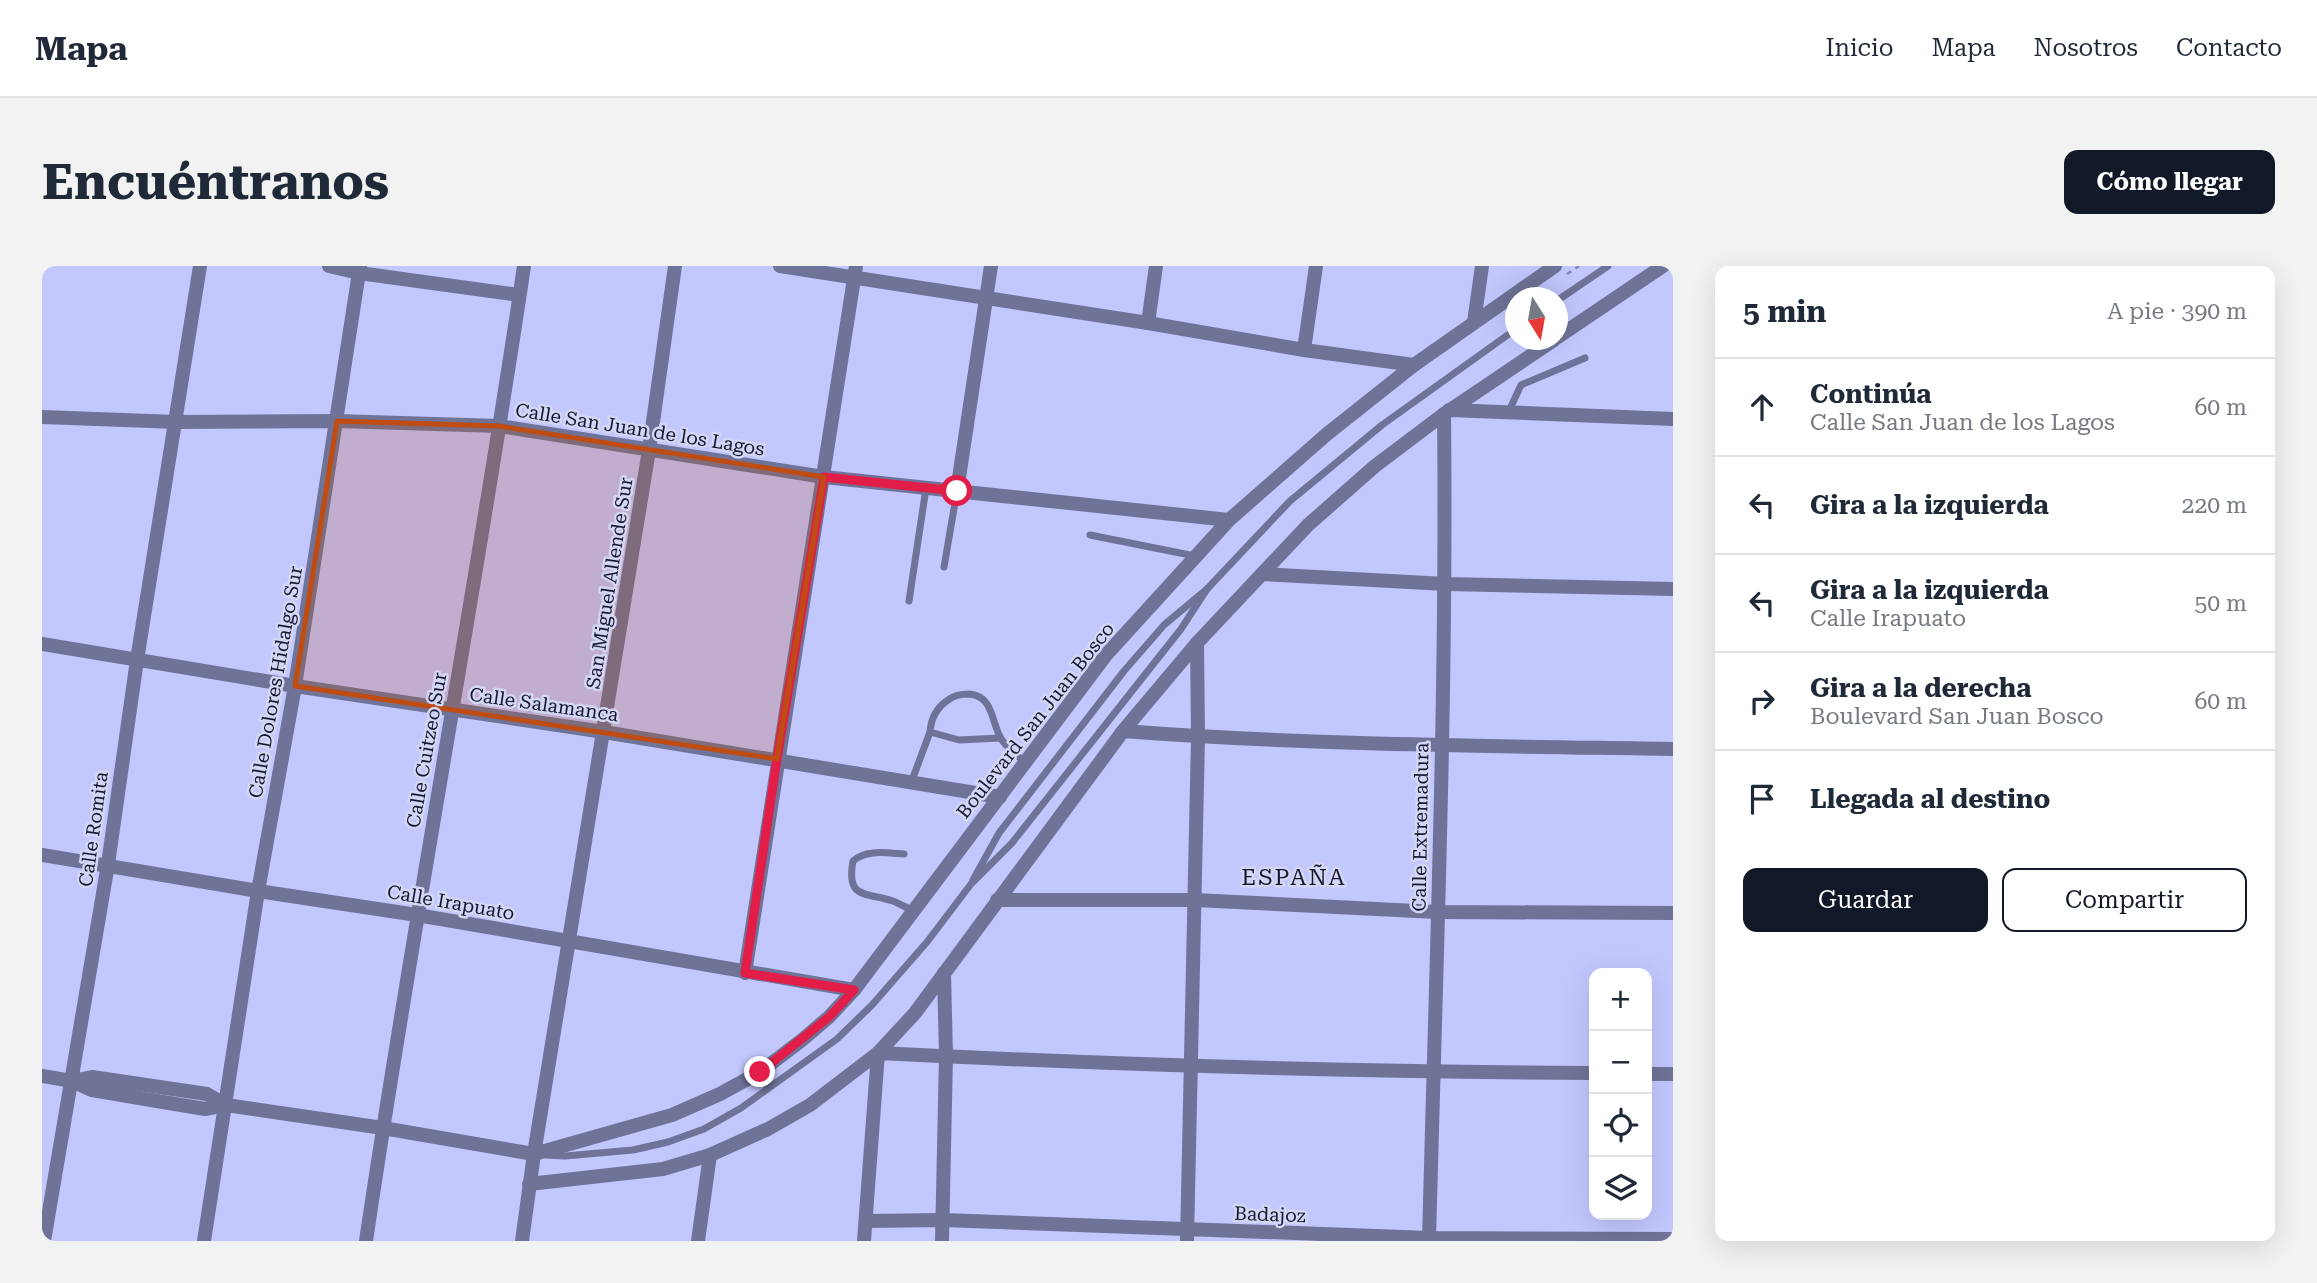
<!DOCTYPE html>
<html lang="es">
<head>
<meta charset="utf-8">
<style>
	body { margin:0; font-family:"Roboto Serif",serif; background:#f2f2f3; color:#1f2937 }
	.controls { position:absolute; right:21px; bottom:21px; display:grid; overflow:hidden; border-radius:14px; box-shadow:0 7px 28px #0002 }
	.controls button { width:63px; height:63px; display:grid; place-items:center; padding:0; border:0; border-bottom:2px solid #e0e1e3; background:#fff; color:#1f2937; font:35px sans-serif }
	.compass { position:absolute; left:1463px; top:21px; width:63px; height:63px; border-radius:50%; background:#fff; box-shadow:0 7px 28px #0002; rotate:169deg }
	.stop { position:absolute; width:21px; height:21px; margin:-16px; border:5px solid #e11d48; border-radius:50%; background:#fff }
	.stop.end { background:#e11d48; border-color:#fff; box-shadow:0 2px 7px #0008 }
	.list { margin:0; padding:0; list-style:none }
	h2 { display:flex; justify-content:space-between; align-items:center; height:91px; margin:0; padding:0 28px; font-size:30px }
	h2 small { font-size:23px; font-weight:400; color:#747a83 }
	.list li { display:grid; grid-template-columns:46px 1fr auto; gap:21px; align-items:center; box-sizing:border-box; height:98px; padding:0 28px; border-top:2px solid #e0e1e3 }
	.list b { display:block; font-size:26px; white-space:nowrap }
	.list p { margin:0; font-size:23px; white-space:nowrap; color:#747a83 }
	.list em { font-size:23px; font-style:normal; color:#747a83 }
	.actions { display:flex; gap:14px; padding:21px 28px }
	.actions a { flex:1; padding:16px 0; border:2px solid #111827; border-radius:14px; text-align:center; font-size:24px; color:#111827 }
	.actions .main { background:#111827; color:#fff }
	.icon { flex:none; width:38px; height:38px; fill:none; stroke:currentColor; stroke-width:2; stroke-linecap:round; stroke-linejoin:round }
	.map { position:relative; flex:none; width:1631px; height:975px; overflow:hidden; border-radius:14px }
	header { display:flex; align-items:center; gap:42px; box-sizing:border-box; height:98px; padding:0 35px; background:#fff; border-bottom:2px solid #e0e1e3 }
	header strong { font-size:33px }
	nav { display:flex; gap:38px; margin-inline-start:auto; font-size:24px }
	.intro { display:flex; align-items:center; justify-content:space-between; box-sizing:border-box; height:168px; padding:0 42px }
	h1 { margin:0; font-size:49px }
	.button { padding:18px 32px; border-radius:14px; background:#111827; color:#fff; font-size:24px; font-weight:700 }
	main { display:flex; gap:42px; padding:0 42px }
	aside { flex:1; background:#fff; border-radius:14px; box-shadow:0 7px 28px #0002 }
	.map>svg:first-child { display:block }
</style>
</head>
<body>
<header>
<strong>Mapa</strong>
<nav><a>Inicio</a><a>Mapa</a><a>Nosotros</a><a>Contacto</a></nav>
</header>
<div class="intro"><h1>Encuéntranos</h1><a class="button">Cómo llegar</a></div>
<main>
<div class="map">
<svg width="1631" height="975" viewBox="0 0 1631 975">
	<rect width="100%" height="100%" fill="#c2c7fe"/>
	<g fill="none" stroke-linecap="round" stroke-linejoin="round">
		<!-- path -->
		<path stroke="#8386b2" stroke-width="2.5" stroke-dasharray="5 5" stroke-linecap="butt" d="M1525,8L1537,0"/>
		<!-- service -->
		<g stroke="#6f7397" stroke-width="7">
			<path d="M1516,34L1566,0"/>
			<path d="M1466,147L1479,119L1543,92"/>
			<path d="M1048,269L1153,290"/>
			<path d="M902,301L915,225"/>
			<path d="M867,335L884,222"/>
			<path d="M958,472L917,474L888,466C889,452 894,442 906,434C912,429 919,428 927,428C953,430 949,459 960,474C966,483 976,490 984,497"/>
			<path d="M869,517L888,466"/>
			<path d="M862,588C845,587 824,583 811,595C804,634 824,626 851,635C858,638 865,642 872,645"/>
			<path d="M931,614L957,567L1082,405L1122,359L1165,323L1248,235L1340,159L1474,63"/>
			<path d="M504,889L523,890L591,884L626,876L662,863L699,842L795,773L830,739L885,676L929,618L970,577L1139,363L1165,323"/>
		</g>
		<!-- minor -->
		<g stroke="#6f7397" stroke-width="14">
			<path d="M287,0L317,7L477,29"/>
			<path d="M738,0L1106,57L1262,84L1372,99"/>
			<path d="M1432,56L1440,0"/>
			<path d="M1106,57L1114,0"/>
			<path d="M1262,84L1274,0"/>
			<path d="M1407,144L1631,153"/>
			<path d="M915,225L949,0"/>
			<path d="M1220,308L1404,318L1631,323"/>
			<path d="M0,378L253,420L562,466L958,531"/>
			<path d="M1081,465C1264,479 1448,480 1631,483"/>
			<path d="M955,634H1153L1395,646L1631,647"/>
			<path d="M703,707L814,0"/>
			<path d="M1605,808H1631"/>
			<path d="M492,888L607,184L633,0"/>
			<path d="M825,955L901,954L1387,972L1631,973"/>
			<path d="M2,975L66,598L95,394L158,0"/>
			<path d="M162,975L216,625L253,420L318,0"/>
			<path d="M324,975C372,649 434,326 482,0"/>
			<path d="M656,975L668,889"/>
			<path d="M822,975L836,787C1075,799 1313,806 1552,807"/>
			<path d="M900,975L904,790L902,707"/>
			<path d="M1145,975L1156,471L1155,377"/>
			<path d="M1387,975C1394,699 1405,424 1402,148"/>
		</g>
		<!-- tertiary -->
		<g stroke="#6f7397" stroke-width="14">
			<path d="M1516,71L1621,0"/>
			<path d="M0,151L135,156L295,155L457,160L782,211L1187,254"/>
			<path d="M0,589L216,625L375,649L812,724"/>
			<path d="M0,810L30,815L50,824L109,834L163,843L184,839L341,862L492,888L630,849L678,828L718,806L760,774L787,751L812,724L1064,389L1187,254L1285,168L1372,99L1513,0"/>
			<path d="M30,815L50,811L165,828L184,839"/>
			<path d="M487,918L621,903L668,889L726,863L768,839L836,787L873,747L1081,465L1155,377L1266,259L1333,200L1402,148L1512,74"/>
			<path d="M480,975L492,888"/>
		</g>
	</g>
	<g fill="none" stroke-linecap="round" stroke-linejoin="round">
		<!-- route -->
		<path stroke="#e11d48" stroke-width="9" d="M718,806L787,751L812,724L703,707L735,493L782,211L915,225"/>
	</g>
	<!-- marked area -->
	<path fill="#be4c13" fill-opacity="0.2" stroke="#be4c13" stroke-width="5" stroke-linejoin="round" d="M295,155L457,160L782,211L735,493L253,420Z"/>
	<g text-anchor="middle" stroke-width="5" stroke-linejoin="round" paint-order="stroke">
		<!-- street labels -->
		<g font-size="19" fill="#161730" stroke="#d4d7f3">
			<text transform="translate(598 163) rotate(9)" y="7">Calle San Juan de los Lagos</text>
			<text transform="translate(567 317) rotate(-81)" y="7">San Miguel Allende Sur</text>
			<text transform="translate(233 416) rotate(-80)" y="7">Calle Dolores Hidalgo Sur</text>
			<text transform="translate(502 438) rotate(8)" y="7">Calle Salamanca</text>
			<text transform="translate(993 454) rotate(-52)" y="7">Boulevard San Juan Bosco</text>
			<text transform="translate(384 484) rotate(-80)" y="7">Calle Cuitzeo Sur</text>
			<text transform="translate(1378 561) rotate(-89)" y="7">Calle Extremadura</text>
			<text transform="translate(51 563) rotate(-82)" y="7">Calle Romita</text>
			<text transform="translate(409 636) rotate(10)" y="7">Calle Irapuato</text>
			<text transform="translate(1228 948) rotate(2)" y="7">Badajoz</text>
		</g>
		<!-- quarter labels -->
		<g font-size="23" letter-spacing="2" fill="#161730" stroke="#d4d7f3">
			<text x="1252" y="619">ESPAÑA</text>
		</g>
	</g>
</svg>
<div class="controls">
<button>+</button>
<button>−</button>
<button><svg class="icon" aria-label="locate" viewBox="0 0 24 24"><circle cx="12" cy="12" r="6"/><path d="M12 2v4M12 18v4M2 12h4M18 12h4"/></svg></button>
<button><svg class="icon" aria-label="layers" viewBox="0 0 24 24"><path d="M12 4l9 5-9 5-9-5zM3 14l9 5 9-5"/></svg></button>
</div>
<svg class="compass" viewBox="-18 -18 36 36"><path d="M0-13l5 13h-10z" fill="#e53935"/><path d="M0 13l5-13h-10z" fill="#747a83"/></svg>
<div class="stop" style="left:915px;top:225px"></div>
<div class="stop end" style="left:718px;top:806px"></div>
</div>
<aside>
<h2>5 min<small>A pie · 390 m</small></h2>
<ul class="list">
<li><svg class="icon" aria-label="ahead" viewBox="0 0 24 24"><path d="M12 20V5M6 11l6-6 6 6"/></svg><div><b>Continúa</b><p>Calle San Juan de los Lagos</p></div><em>60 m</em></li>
<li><svg class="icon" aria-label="left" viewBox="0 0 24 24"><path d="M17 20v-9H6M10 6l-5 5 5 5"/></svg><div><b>Gira a la izquierda</b></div><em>220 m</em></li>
<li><svg class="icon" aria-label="left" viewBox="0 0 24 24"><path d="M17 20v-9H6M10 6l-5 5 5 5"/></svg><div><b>Gira a la izquierda</b><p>Calle Irapuato</p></div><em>50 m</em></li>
<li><svg class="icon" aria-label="right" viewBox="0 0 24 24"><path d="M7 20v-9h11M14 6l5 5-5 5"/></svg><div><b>Gira a la derecha</b><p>Boulevard San Juan Bosco</p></div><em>60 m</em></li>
<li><svg class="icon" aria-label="arrive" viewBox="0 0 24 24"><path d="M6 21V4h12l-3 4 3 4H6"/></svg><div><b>Llegada al destino</b></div></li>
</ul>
<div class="actions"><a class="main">Guardar</a><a>Compartir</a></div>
</aside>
</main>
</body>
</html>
